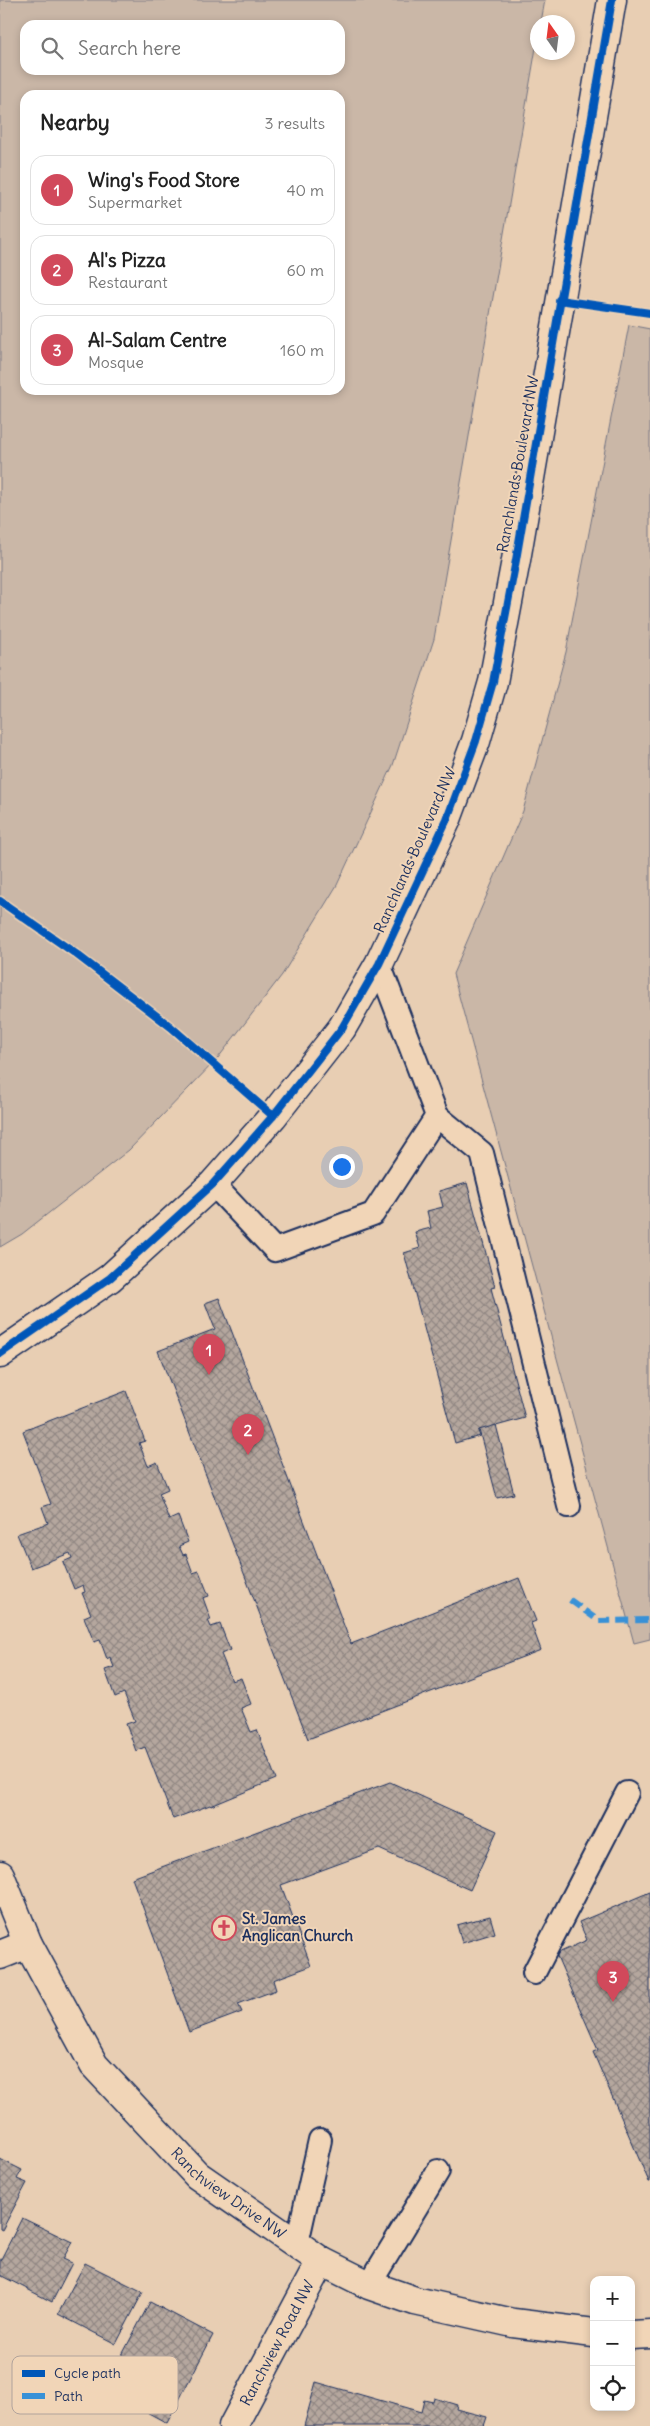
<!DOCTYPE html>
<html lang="en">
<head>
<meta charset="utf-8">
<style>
	body { margin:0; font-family:Delius,sans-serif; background:#f6f6f6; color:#222 }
	.controls { position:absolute; right:15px; bottom:15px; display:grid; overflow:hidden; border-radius:10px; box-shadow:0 2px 8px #0003 }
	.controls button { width:45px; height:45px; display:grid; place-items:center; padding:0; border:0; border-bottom:1px solid #e0e0e0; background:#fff; color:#222; font:25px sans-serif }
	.compass { position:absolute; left:530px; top:15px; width:45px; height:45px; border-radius:50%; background:#fff; box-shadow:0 2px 8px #0003; rotate:346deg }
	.you { position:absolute; left:341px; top:1166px; width:18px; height:18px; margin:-12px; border:4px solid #fff; border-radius:50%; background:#1a73e8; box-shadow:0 0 0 8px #1a73e833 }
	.badge { display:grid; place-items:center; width:32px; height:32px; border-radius:50%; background:#d1495b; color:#fff; font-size:16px; font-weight:700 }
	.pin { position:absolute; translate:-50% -41px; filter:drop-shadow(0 1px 2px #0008) }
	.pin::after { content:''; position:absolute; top:26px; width:18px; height:15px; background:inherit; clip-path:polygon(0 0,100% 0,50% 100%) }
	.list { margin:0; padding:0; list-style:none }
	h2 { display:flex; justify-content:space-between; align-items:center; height:65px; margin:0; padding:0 20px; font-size:21px }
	h2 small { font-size:16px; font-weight:400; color:#767676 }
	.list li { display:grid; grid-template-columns:32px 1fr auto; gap:15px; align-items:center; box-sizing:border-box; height:70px; margin:0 10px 10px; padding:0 10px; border:1px solid #e0e0e0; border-radius:15px }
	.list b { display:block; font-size:19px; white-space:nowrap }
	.list p { margin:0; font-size:16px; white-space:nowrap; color:#767676 }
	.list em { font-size:16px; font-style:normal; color:#767676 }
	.icon { flex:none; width:28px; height:28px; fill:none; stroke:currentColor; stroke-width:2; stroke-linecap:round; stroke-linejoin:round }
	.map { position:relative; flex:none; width:650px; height:2426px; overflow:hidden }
	.search { position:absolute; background:#fff; box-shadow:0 2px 8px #0003; left:20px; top:20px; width:325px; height:55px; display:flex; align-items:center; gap:12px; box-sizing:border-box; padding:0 18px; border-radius:15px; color:#767676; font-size:19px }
	.panel { position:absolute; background:#fff; box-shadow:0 2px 8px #0003; left:20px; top:90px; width:325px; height:305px; border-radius:15px }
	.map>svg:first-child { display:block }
</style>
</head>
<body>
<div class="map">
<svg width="650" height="2426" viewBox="0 0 650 2426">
	<defs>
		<pattern id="building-cross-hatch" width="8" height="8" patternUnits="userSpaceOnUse" patternTransform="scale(1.25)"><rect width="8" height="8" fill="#b5a79e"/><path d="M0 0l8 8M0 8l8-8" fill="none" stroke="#928884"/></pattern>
	</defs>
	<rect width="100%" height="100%" fill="#e8ceb3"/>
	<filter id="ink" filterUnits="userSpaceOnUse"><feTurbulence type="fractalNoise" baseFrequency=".02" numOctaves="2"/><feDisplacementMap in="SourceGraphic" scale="10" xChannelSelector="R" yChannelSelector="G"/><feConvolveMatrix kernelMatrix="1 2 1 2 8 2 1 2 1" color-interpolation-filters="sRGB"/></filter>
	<g filter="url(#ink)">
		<!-- green -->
		<g fill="#cab7a7" stroke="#727382" fill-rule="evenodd">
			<path d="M0,0H545L541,22H538L537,42L434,639L393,765L337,885L282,975L218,1058L129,1150L22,1234L0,1247ZM25,25H340V70H25ZM25,95H340V390H25Z"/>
			<path d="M629,325L650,329V1639L634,1643L453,974L523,811L566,652Z"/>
		</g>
		<!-- building -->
		<g fill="url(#building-cross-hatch)" stroke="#1b2f5e">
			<path d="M467,1183L495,1287L491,1288L525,1418L478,1431L480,1436L455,1443L404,1253L420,1248L415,1232L431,1228L427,1211L443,1207L439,1191Z"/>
			<path d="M219,1298L351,1644L519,1578L536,1621L531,1623L541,1650L308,1739L158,1351L215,1329L205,1303Z"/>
			<path d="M126,1391L145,1441L139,1443L148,1466L157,1462L168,1489L159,1493L169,1520L178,1516L188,1542L179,1546L183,1555L186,1554L193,1573L199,1571L209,1596L203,1598L211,1620H208L211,1627L220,1624L230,1650L221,1654L232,1681L241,1678L251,1704L241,1708L251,1732L257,1730L276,1779L211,1806L210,1805L173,1819L145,1747L136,1751L126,1724L135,1721L124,1693L115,1697L105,1670L114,1667L110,1657L107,1659L100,1640L94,1642L84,1617L91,1614L82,1593L85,1592L83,1585L74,1589L63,1562L72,1558L70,1553L31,1568L17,1534L48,1523L42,1507L51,1504L23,1431Z"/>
			<path d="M496,1425L514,1494L497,1498L479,1430Z"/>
			<path d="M390,1782L497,1831L470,1890L379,1849L281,1885L311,1966L273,1980L276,1990L238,2004L242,2012L189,2032L132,1878Z"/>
			<path d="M650,1892V2182H649L593,2052L598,2050L556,1954L587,1940L579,1922Z"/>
			<path d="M490,1916L495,1933L462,1943L457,1925Z"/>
			<path d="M0,2159L22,2170L17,2179L27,2183L2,2230L0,2229Z"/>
			<path d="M22,2218L72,2242L63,2259L72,2263L52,2302L0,2275V2261Z"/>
			<path d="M85,2263L143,2292L116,2344L58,2314Z"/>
			<path d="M150,2302L213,2335L167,2423L130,2403L148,2369L122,2355Z"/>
			<path d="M316,2382L421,2412L424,2400L433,2402L434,2398L457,2405L456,2409L487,2417L484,2426H304Z"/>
		</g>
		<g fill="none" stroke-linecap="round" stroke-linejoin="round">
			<defs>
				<g id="service">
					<path d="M437,1116L482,1153L569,1506"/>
					<path d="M213,1184L275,1250L373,1214L437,1116L379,964"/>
					<path d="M534,1973L627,1793"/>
					<path d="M297,2243L320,2140"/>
					<path d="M369,2285L438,2171"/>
				</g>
				<g id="minor">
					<path d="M0,1955L28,1944"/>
					<path id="s1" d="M233,2426L321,2261"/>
				</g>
				<g id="tertiary">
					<path d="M0,1354L110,1278L213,1184L273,1116L342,1028L379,964L447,819L476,741L493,682L516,560L612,0"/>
					<path id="s2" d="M0,1875L28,1944L94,2065L197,2175L321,2261L369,2285L415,2301L513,2323L594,2333"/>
					<path d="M631,2335L650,2334"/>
				</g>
			</defs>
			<!-- service casing -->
			<use href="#service" stroke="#1b2f5e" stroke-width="26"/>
			<!-- minor casing -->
			<use href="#minor" stroke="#1b2f5e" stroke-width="31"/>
			<!-- tertiary casing -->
			<use href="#tertiary" stroke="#1b2f5e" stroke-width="31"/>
			<!-- service -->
			<use href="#service" stroke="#f1d5b7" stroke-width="22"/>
			<!-- minor -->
			<use href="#minor" stroke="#f1d5b7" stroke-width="28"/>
			<!-- tertiary -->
			<use href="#tertiary" stroke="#f1d5b7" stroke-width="28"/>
			<!-- quiet -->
			<path stroke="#3891d7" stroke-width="6" stroke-dasharray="12 6" stroke-linecap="butt" d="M570,1600L599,1621L650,1620"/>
			<defs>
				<g id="cycleway">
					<path d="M559,300L650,313"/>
					<path d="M0,901L76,954L171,1027L273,1116"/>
					<path d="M0,1354L110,1278L213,1184L273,1116L342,1028L379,964L447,819L476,741L493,682L516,560L612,0"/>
				</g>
			</defs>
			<!-- cycleway casing -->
			<use href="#cycleway" stroke="#f1d5b7" stroke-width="11"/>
			<!-- cycleway -->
			<use href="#cycleway" stroke="#0057b8" stroke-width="8"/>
		</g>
	</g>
	<!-- icons -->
	<defs>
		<symbol id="church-ring" viewBox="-11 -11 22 22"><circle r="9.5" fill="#f1d5b7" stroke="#d1495b" stroke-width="1.5"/><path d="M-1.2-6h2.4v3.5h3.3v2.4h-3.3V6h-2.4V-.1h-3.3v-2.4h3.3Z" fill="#d1495b"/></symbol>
	</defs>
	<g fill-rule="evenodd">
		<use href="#church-ring" x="210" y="1914" width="28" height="28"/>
	</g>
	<g text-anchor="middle" stroke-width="4" stroke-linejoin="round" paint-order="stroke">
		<!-- street labels -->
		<g font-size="15" fill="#1b2f5e" stroke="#f1d5b7">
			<text transform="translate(518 464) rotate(-80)" y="5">Ranchlands Boulevard NW</text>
			<text transform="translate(415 850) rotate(-66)" y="5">Ranchlands Boulevard NW</text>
			<text dy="5" stroke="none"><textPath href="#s2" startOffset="399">Ranchview Drive NW</textPath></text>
			<text dy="5" stroke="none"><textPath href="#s1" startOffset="94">Ranchview Road NW</textPath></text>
		</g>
		<!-- poi labels -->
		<g font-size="15" font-weight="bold" fill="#1b2f5e" stroke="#f1d5b7" text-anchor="start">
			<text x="242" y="1924">St. James<tspan x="242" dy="17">Anglican Church</tspan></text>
		</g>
	</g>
	<!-- legend -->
	<rect x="12" y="2356" width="166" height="58" rx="8" fill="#f1d5b7" stroke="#b1a39c" stroke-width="1"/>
	<rect x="22" y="2370" width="23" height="7" fill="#0057b8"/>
	<rect x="22" y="2393" width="23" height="6" fill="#3891d7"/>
	<g font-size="14" fill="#1b2f5e">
		<text x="54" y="2378">Cycle path</text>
		<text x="54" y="2401">Path</text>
	</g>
</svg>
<div class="controls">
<button>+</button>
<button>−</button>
<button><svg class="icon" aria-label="locate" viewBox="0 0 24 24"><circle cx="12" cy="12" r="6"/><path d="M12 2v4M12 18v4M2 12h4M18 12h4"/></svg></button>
</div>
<svg class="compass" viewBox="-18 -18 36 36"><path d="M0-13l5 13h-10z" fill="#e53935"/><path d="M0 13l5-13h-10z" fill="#767676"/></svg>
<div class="you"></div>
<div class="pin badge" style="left:209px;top:1375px">1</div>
<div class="pin badge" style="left:248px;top:1455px">2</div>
<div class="pin badge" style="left:613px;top:2002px">3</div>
<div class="search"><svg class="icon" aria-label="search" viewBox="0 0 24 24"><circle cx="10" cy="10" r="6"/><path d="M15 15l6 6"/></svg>Search here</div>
<section class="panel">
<h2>Nearby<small>3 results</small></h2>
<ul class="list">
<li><span class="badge">1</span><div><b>Wing's Food Store</b><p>Supermarket</p></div><em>40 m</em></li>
<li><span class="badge">2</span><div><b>Al's Pizza</b><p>Restaurant</p></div><em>60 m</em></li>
<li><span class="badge">3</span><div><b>Al-Salam Centre</b><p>Mosque</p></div><em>160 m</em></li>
</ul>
</section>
</div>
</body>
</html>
